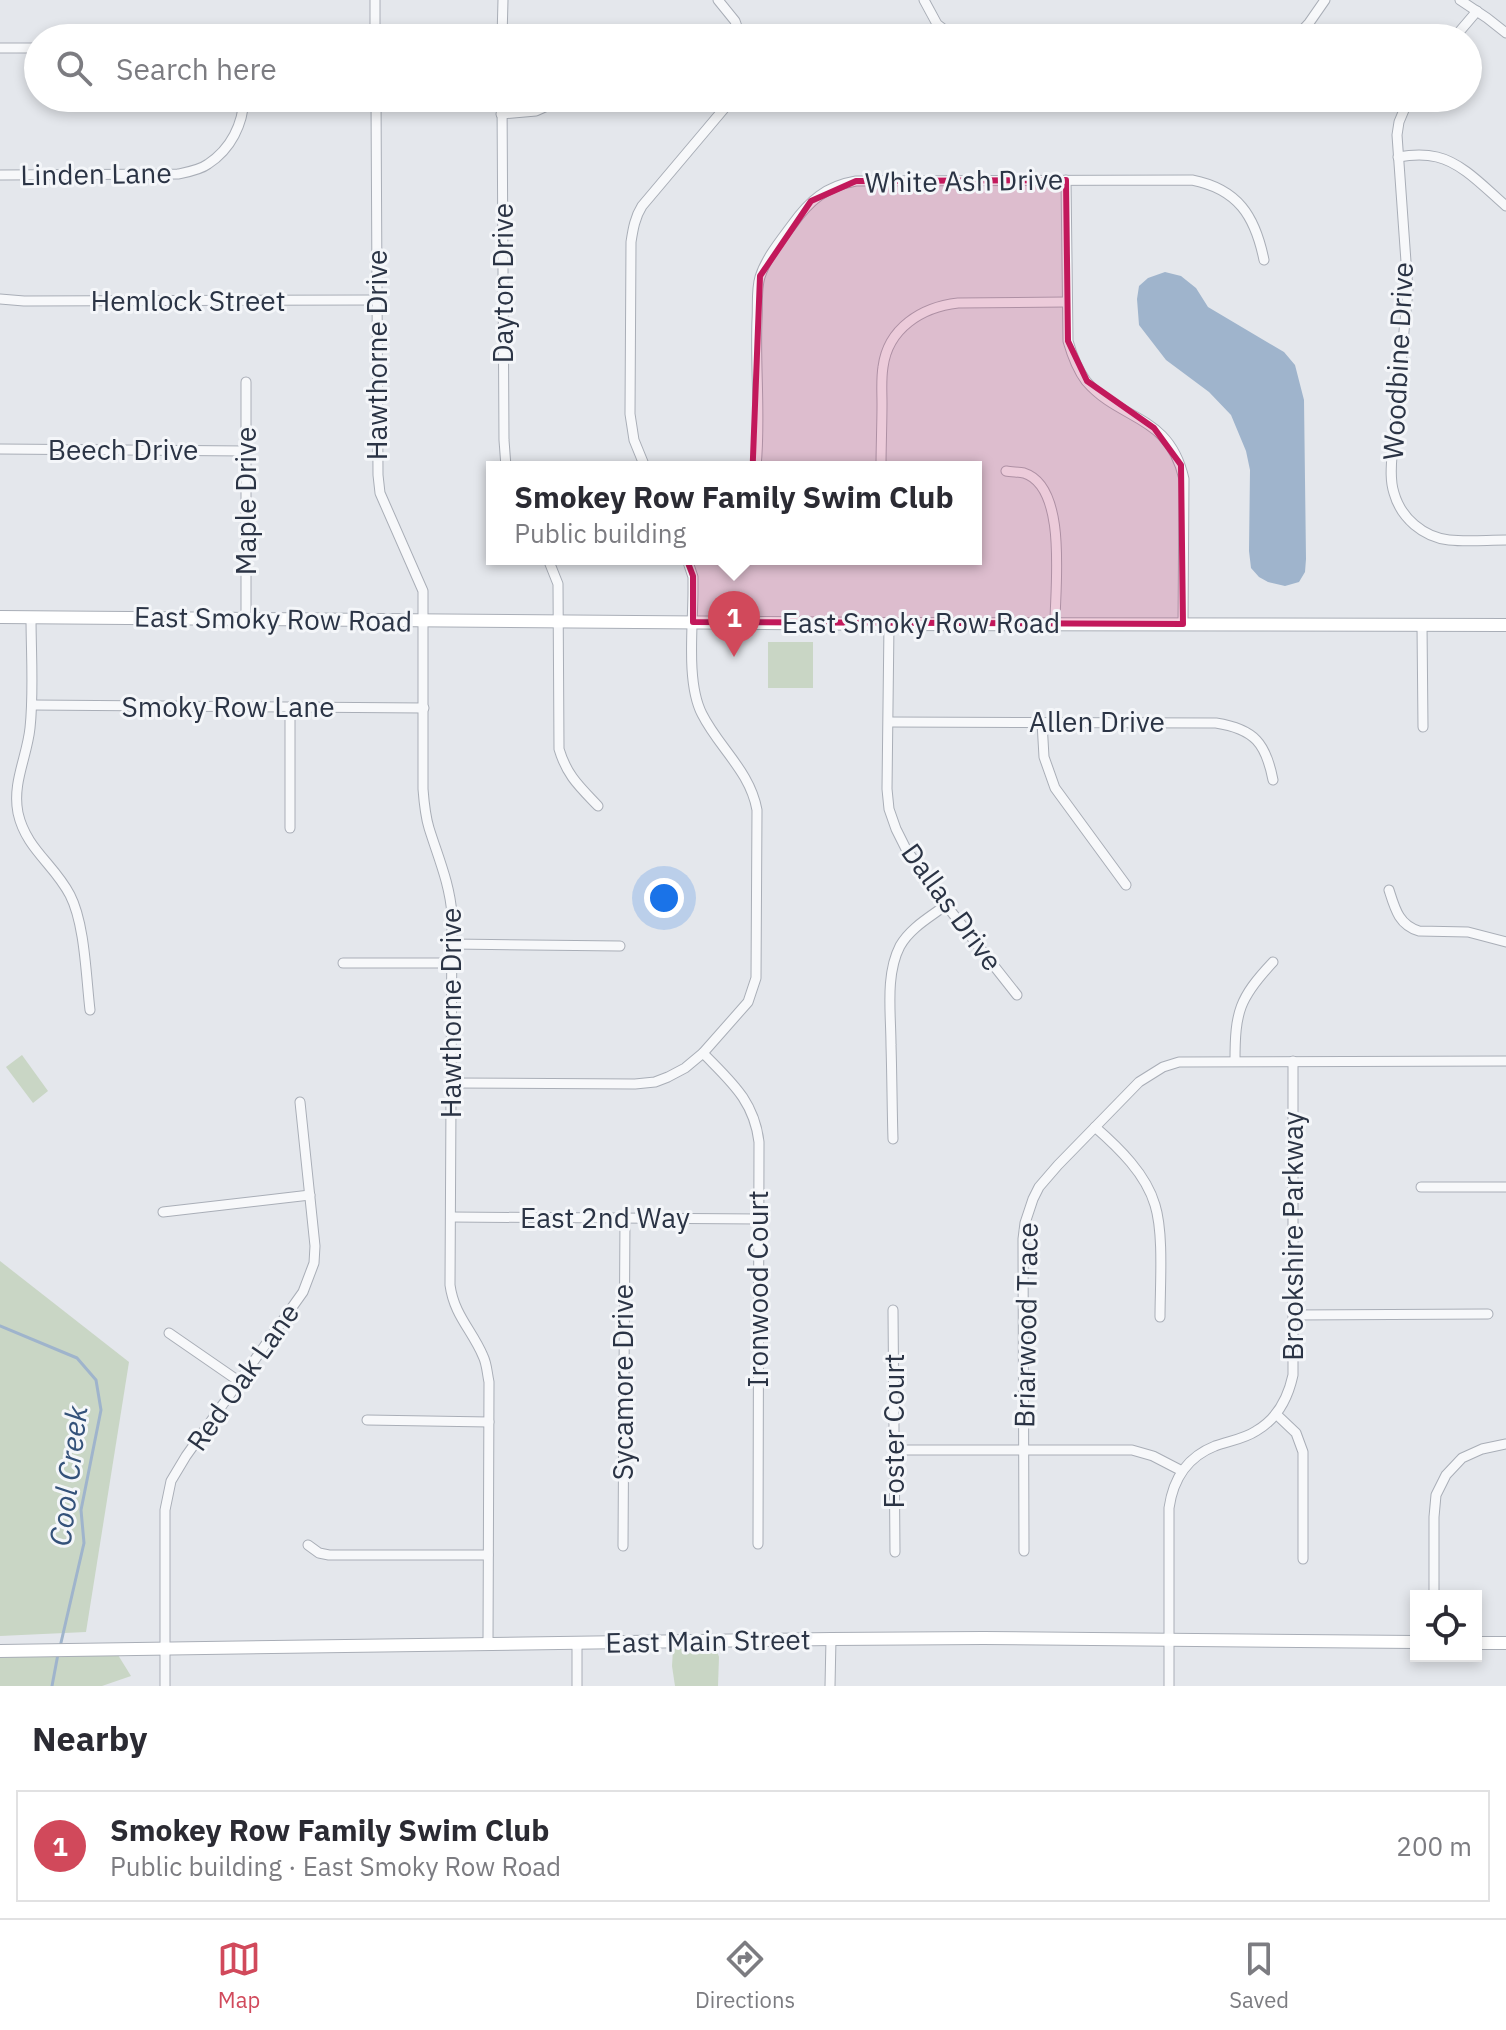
<!DOCTYPE html>
<html lang="en">
<head>
<meta charset="utf-8">
<style>
	body { margin:0; font-family:"IBM Plex Sans",sans-serif; background:#f2f2f3; color:#2b2b33 }
	.controls { position:absolute; right:24px; bottom:24px; display:grid; overflow:hidden; border-radius:0px; box-shadow:0 4px 12px #0003 }
	.controls button { width:72px; height:72px; display:grid; place-items:center; padding:0; border:0; border-bottom:2px solid #e1e1e2; background:#fff; color:#2b2b33; font:40px sans-serif }
	.you { position:absolute; left:664px; top:898px; width:28px; height:28px; margin:-20px; border:6px solid #fff; border-radius:50%; background:#1a73e8; box-shadow:0 0 0 12px #1a73e833 }
	.badge { display:grid; place-items:center; width:52px; height:52px; border-radius:50%; background:#d1495b; color:#fff; font-size:26px; font-weight:700 }
	.pin { position:absolute; translate:-50% -66px; filter:drop-shadow(0 2px 4px #0008) }
	.pin::after { content:''; position:absolute; top:42px; width:28px; height:24px; background:inherit; clip-path:polygon(0 0,100% 0,50% 100%) }
	.popup { position:absolute; left:486px; top:461px; width:496px; height:104px; box-sizing:border-box; display:grid; place-content:center; border-radius:0px; background:#fff; filter:drop-shadow(0 2px 6px #0005); font-size:26px; white-space:nowrap; color:#7c7c81 }
	.popup b { font-size:30px; color:#2b2b33 }
	.popup::after { content:''; position:absolute; left:50%; top:100%; margin-left:-16px; border:16px solid transparent; border-top-color:#fff }
	.list { margin:0; padding:0; list-style:none }
	h2 { display:flex; justify-content:space-between; align-items:center; height:104px; margin:0; padding:0 32px; font-size:34px }
	h2 small { font-size:26px; font-weight:400; color:#7c7c81 }
	.list li { display:grid; grid-template-columns:52px 1fr auto; gap:24px; align-items:center; box-sizing:border-box; height:112px; margin:0 16px 16px; padding:0 16px; border:2px solid #e1e1e2; border-radius:0px }
	.list b { display:block; font-size:30px; white-space:nowrap }
	.list p { margin:0; font-size:26px; white-space:nowrap; color:#7c7c81 }
	.list em { font-size:26px; font-style:normal; color:#7c7c81 }
	.icon { flex:none; width:44px; height:44px; fill:none; stroke:currentColor; stroke-width:2; stroke-linecap:round; stroke-linejoin:round }
	.map { position:relative; flex:none; width:1506px; height:1686px; overflow:hidden }
	.search { position:absolute; background:#fff; box-shadow:0 4px 12px #0003; left:24px; right:24px; top:24px; height:88px; display:flex; align-items:center; gap:20px; box-sizing:border-box; padding:0 28px; border-radius:44px; color:#7c7c81; font-size:30px }
	.sheet { height:232px; background:#fff }
	nav { display:flex; justify-content:space-around; align-items:center; box-sizing:border-box; height:112px; border-top:2px solid #e1e1e2; background:#fff; font-size:22px; color:#7c7c81 }
	nav a { display:grid; justify-items:center; gap:4px }
	nav .on { color:#d1495b }
	.map>svg:first-child { display:block }
</style>
</head>
<body>
<div class="map">
<svg width="1506" height="1686" viewBox="0 0 1506 1686">
	<rect width="100%" height="100%" fill="#e4e7ec"/>
	<!-- green -->
	<g fill="#c9d6c5">
		<rect x="768" y="642" width="45" height="46"/>
		<path d="M22,1055L48,1091L33,1103L6,1067Z"/>
		<path d="M0,1261L129,1362L86,1632L0,1636Z"/>
		<path d="M716,1648L719,1657L718,1686H675L672,1666L673,1649Z"/>
		<path d="M0,1655H118L131,1676L102,1686H0Z"/>
	</g>
	<!-- water -->
	<path fill="#9fb4cc" d="M1165,272L1181,276L1196,288L1208,307L1284,352L1295,365L1304,400L1306,559L1305,572L1299,582L1285,586L1268,582L1259,577L1251,568L1249,551L1250,470L1246,451L1231,415L1209,392L1166,360L1139,325L1137,299L1139,286L1148,278Z"/>
	<g fill="none" stroke-linecap="round" stroke-linejoin="round">
		<!-- stream -->
		<g stroke="#9fb4cc" stroke-width="3">
			<path d="M0,1326L77,1358L96,1380L101,1410L81,1510L84,1543L60,1647"/>
			<path d="M52,1686L58,1654"/>
		</g>
		<defs>
			<g id="street">
				<path d="M375,0V38"/>
				<path d="M718,0L735,21L741,38"/>
				<path d="M924,0L937,24L955,38"/>
				<path d="M1460,0L1487,18L1506,33"/>
				<path d="M502,38L503,0"/>
				<path d="M1295,38L1309,23L1325,0"/>
				<path d="M1454,38L1477,11"/>
				<path d="M0,48H38"/>
				<path d="M376,98L378,475L380,493L423,591V789C424,802 425,815 429,828C438,857 450,884 452,915L450,1285C454,1315 472,1330 483,1356C487,1364 487,1373 489,1382L488,1645"/>
				<path d="M502,98L504,440L506,467"/>
				<path d="M1409,98L1399,122L1397,135L1408,290L1392,456C1391,468 1390,481 1394,493C1401,518 1423,537 1449,540C1468,542 1487,540 1506,540"/>
				<path d="M501,114L536,111L565,98"/>
				<path d="M1398,157C1410,155 1424,154 1437,157C1463,163 1486,189 1506,206"/>
				<path d="M0,175L178,174C188,172 200,170 208,164C231,149 243,124 244,98"/>
				<path d="M1066,180L1068,341C1072,355 1077,369 1086,381C1121,422 1169,413 1184,479L1183,624"/>
				<path d="M0,299L24,301L377,300"/>
				<path d="M246,382V619"/>
				<path d="M0,449L246,451"/>
				<path d="M645,467L634,440L630,414L631,242C633,229 635,217 642,206L733,98"/>
				<path d="M756,467C761,418 755,368 757,320C758,306 756,290 760,277C766,258 781,240 792,225C809,201 826,186 856,181L1192,180C1238,189 1255,216 1264,260"/>
				<path d="M881,467C881,446 882,425 882,404C882,392 881,379 883,367C888,328 922,307 958,303L1066,302"/>
				<path d="M1006,471C1011,472 1019,472 1024,473C1068,487 1055,587 1055,623"/>
				<path d="M548,559L558,584L559,749C567,776 580,787 598,806"/>
				<path d="M31,617C31,654 34,691 30,728C27,757 12,783 18,813C26,849 54,864 70,895C85,924 86,977 90,1010"/>
				<path d="M889,624L887,789L889,809L896,829L906,849L946,905L1017,995"/>
				<path d="M1422,625L1423,727"/>
				<path d="M32,705L424,708"/>
				<path d="M889,722L1216,723C1255,729 1266,744 1273,780"/>
				<path d="M1042,722L1044,757L1055,788L1126,885"/>
				<path d="M290,828V707"/>
				<path d="M1389,890C1395,909 1399,925 1419,931L1468,932L1506,942"/>
				<path d="M452,944L620,946"/>
				<path d="M343,963H452"/>
				<path d="M703,1053C730,1081 754,1100 759,1142L758,1544"/>
				<path d="M1235,1061C1235,1012 1239,998 1273,962"/>
				<path d="M452,1083L635,1084L655,1082L668,1077L685,1068L703,1053L748,1002L756,978L757,810C750,771 719,748 702,714C686,683 693,626 693,591V577L687,559"/>
				<path d="M1095,1127C1119,1148 1146,1174 1155,1205C1164,1234 1160,1286 1160,1317"/>
				<path d="M893,1139C892,1108 892,1077 891,1045C891,1014 885,975 900,946C910,928 930,917 946,905"/>
				<path d="M1421,1187H1506"/>
				<path d="M163,1212L310,1195"/>
				<path d="M451,1217L759,1219"/>
				<path d="M893,1310L895,1552"/>
				<path d="M1294,1315L1488,1314"/>
				<path d="M169,1333L240,1382"/>
				<path d="M1276,1414L1296,1433L1303,1452V1559"/>
				<path d="M367,1420L489,1422"/>
				<path d="M894,1450H1132L1153,1456L1182,1471"/>
				<path d="M308,1545L319,1553L329,1555H488"/>
				<path d="M623,1546L625,1218"/>
				<path d="M1024,1551L1023,1239L1025,1223L1033,1199L1039,1187L1058,1165L1139,1082L1163,1067L1179,1062L1506,1061"/>
				<path d="M1434,1596V1517L1436,1495L1446,1475L1462,1458L1482,1449L1506,1444"/>
				<path d="M577,1642V1686"/>
				<path d="M165,1686V1510L171,1481L186,1456L303,1292L314,1263L315,1246L300,1102"/>
				<path d="M830,1686L831,1639"/>
				<path d="M1169,1686V1508C1173,1480 1187,1457 1215,1446C1229,1441 1244,1439 1256,1431C1277,1419 1288,1398 1293,1375V1061"/>
			</g>
			<g id="secondary">
				<path d="M0,617L889,624L1506,625"/>
				<path d="M1476,1643H1506"/>
				<path d="M0,1651L831,1639L983,1638L1416,1642"/>
			</g>
		</defs>
		<!-- street casing -->
		<use href="#street" stroke="#a9aeb7" stroke-width="11"/>
		<!-- secondary casing -->
		<use href="#secondary" stroke="#a9aeb7" stroke-width="14"/>
		<!-- street -->
		<use href="#street" stroke="#f7f8fa" stroke-width="9"/>
		<!-- secondary -->
		<use href="#secondary" stroke="#fff" stroke-width="12"/>
	</g>
	<!-- marked area -->
	<path fill="#c2185b" fill-opacity="0.2" stroke="#c2185b" stroke-width="6" stroke-linejoin="round" d="M1066,180L1068,341L1087,381L1154,428L1181,465L1183,624L693,622V576L680,542L732,510L752,483L760,276L811,201L856,181Z"/>
	<g text-anchor="middle" stroke-width="6" stroke-linejoin="round" paint-order="stroke">
		<!-- street labels -->
		<g font-size="28" fill="#2b3445" stroke="#f4f6f9">
			<text transform="translate(96 174) rotate(-1)" y="10">Linden Lane</text>
			<text transform="translate(964 181) rotate(-1)" y="10">White Ash Drive</text>
			<text transform="translate(503 283) rotate(-90)" y="10">Dayton Drive</text>
			<text x="188" y="311">Hemlock Street</text>
			<text transform="translate(377 355) rotate(-90)" y="10">Hawthorne Drive</text>
			<text transform="translate(1398 361) rotate(-87)" y="10">Woodbine Drive</text>
			<text x="123" y="460">Beech Drive</text>
			<text transform="translate(246 501) rotate(-90)" y="10">Maple Drive</text>
			<text transform="translate(273 619) rotate(1)" y="10">East Smoky Row Road</text>
			<text x="921" y="633">East Smoky Row Road</text>
			<text x="228" y="717">Smoky Row Lane</text>
			<text x="1097" y="732">Allen Drive</text>
			<text transform="translate(952 907) rotate(54)" y="10">Dallas Drive</text>
			<text transform="translate(451 1013) rotate(-90)" y="10">Hawthorne Drive</text>
			<text x="605" y="1228">East 2nd Way</text>
			<text transform="translate(1293 1236) rotate(-90)" y="10">Brookshire Parkway</text>
			<text transform="translate(758 1289) rotate(-90)" y="10">Ironwood Court</text>
			<text transform="translate(1026 1325) rotate(-89)" y="10">Briarwood Trace</text>
			<text transform="translate(243 1377) rotate(-55)" y="10">Red Oak Lane</text>
			<text transform="translate(623 1382) rotate(-90)" y="10">Sycamore Drive</text>
			<text transform="translate(894 1431) rotate(-90)" y="10">Foster Court</text>
			<text transform="translate(708 1641) rotate(-1)" y="10">East Main Street</text>
		</g>
		<!-- water labels -->
		<g font-size="30" font-style="italic" fill="#34527a" stroke="#f4f6f9">
			<text transform="translate(69 1476) rotate(-83)" y="10">Cool Creek</text>
		</g>
	</g>
</svg>
<div class="controls">
<button><svg class="icon" aria-label="locate" viewBox="0 0 24 24"><circle cx="12" cy="12" r="6"/><path d="M12 2v4M12 18v4M2 12h4M18 12h4"/></svg></button>
</div>
<div class="you"></div>
<div class="pin badge" style="left:734px;top:657px">1</div>
<div class="popup"><b>Smokey Row Family Swim Club</b>Public building</div>
<div class="search"><svg class="icon" aria-label="search" viewBox="0 0 24 24"><circle cx="10" cy="10" r="6"/><path d="M15 15l6 6"/></svg>Search here</div>
</div>
<section class="sheet">
<h2>Nearby<small></small></h2>
<ul class="list">
<li><span class="badge">1</span><div><b>Smokey Row Family Swim Club</b><p>Public building · East Smoky Row Road</p></div><em>200 m</em></li>
</ul>
</section>
<nav>
<a class="on"><svg class="icon" aria-label="map" viewBox="0 0 24 24"><path d="M3 6l6-2 6 2 6-2v14l-6 2-6-2-6 2zM9 4v14M15 6v14"/></svg>Map</a>
<a><svg class="icon" aria-label="directions" viewBox="0 0 24 24"><path d="M12 3l9 9-9 9-9-9zM9 14v-3h6M13 9l2 2-2 2"/></svg>Directions</a>
<a><svg class="icon" aria-label="saved" viewBox="0 0 24 24"><path d="M7 4h10v16l-5-4-5 4z"/></svg>Saved</a>
</nav>
</body>
</html>
